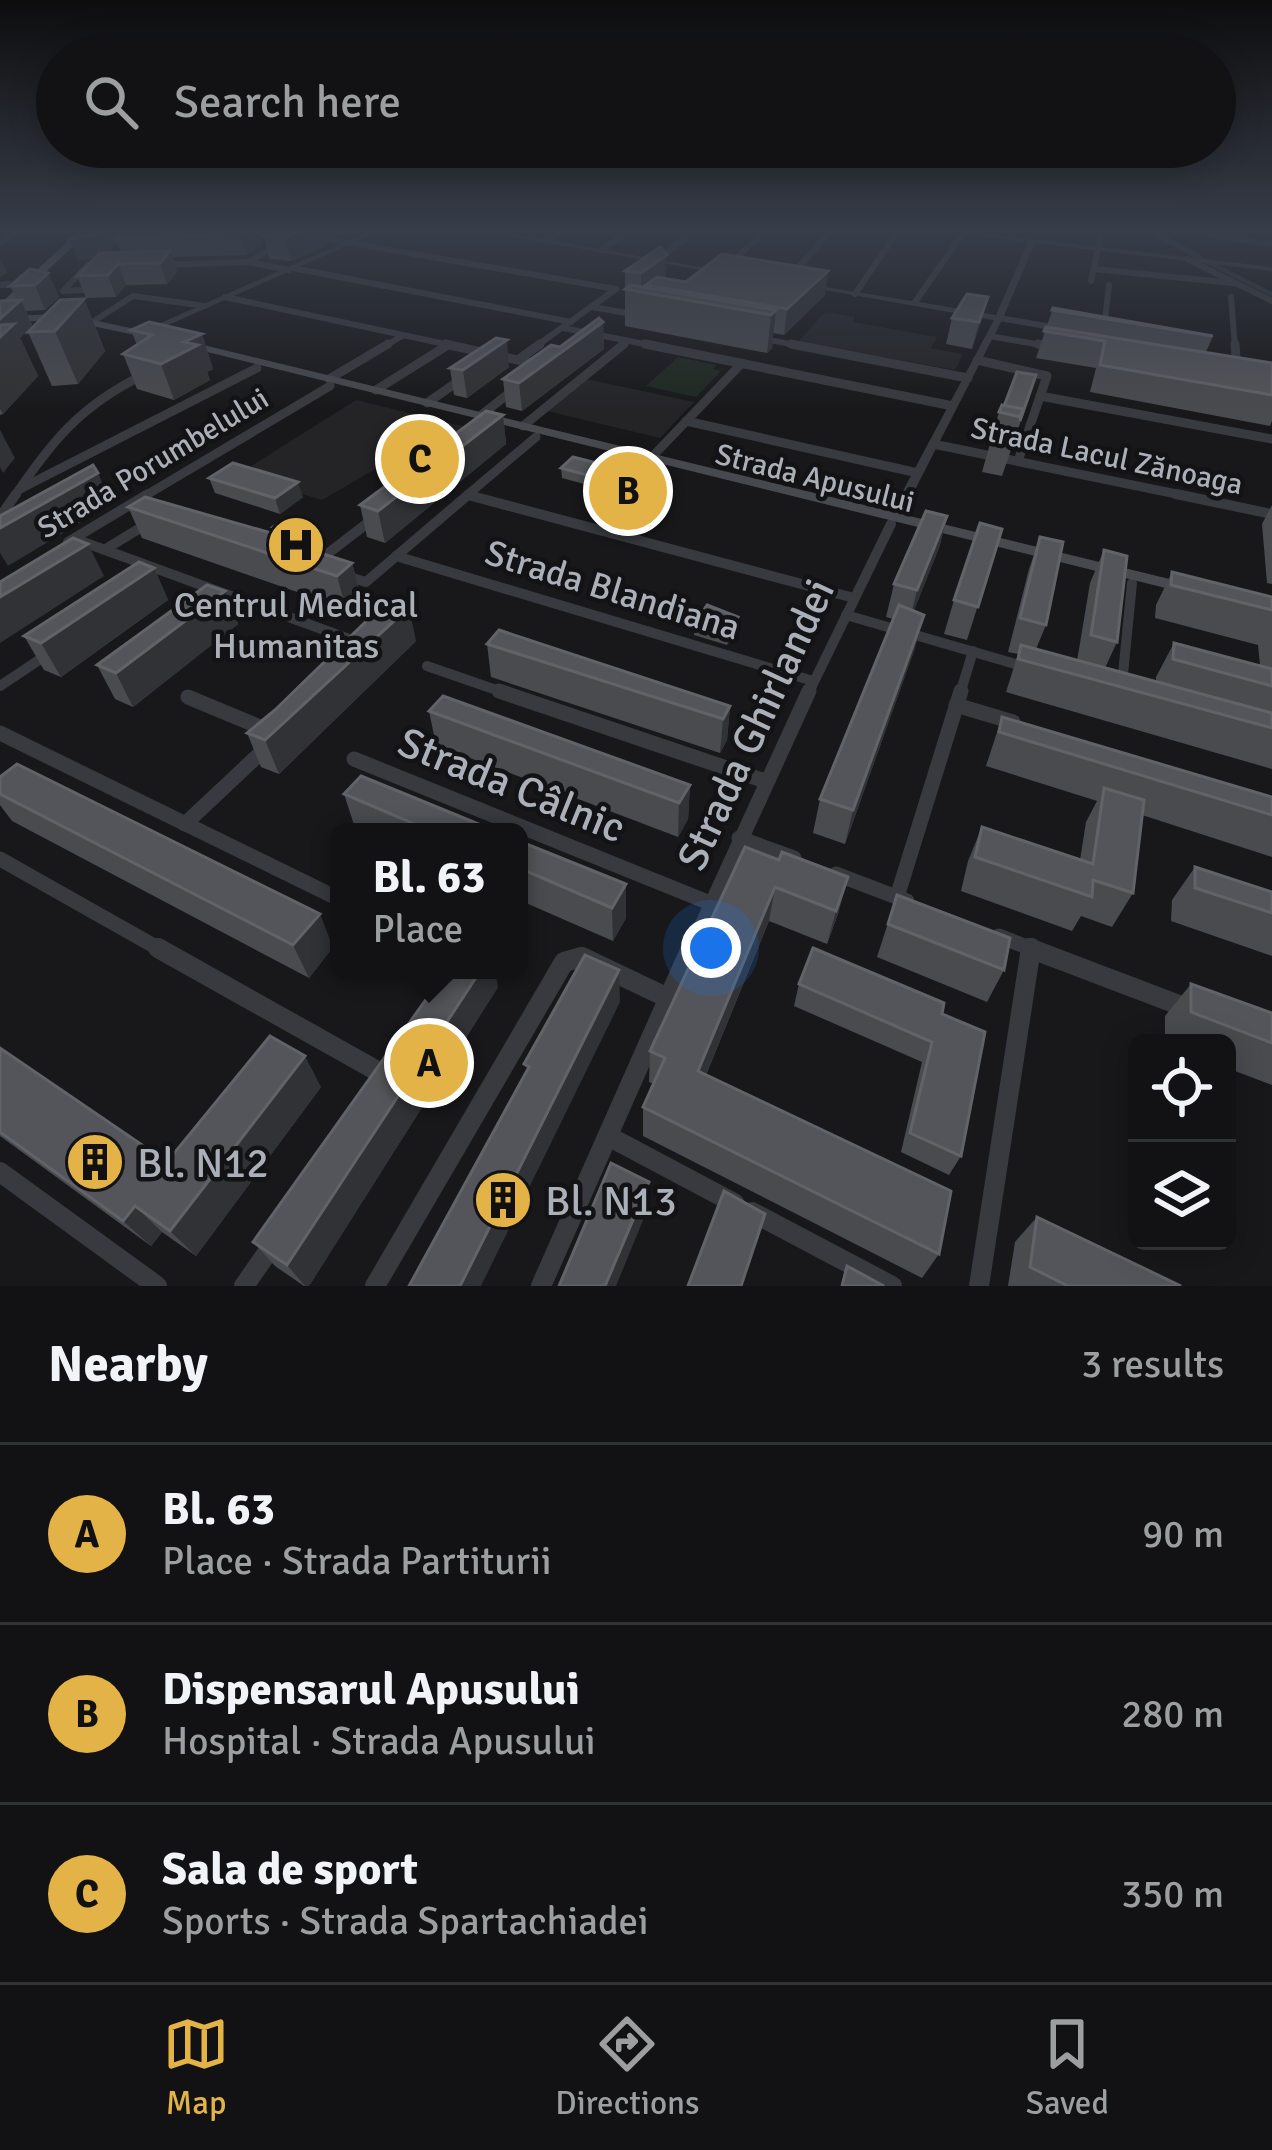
<!DOCTYPE html>
<html lang="en">
<head>
<meta charset="utf-8">
<style>
	body { margin:0; font-family:Signika,sans-serif; background:#1b1b1d; color:#f1f3f6 }
	.controls { position:absolute; right:36px; bottom:36px; display:grid; overflow:hidden; border-radius:18px; box-shadow:0 6px 30px #0003 }
	.controls button { width:108px; height:108px; display:grid; place-items:center; padding:0; border:0; border-bottom:3px solid #313234; background:#121214; color:#f1f3f6; font:60px sans-serif }
	.you { position:absolute; left:711px; top:948px; width:42px; height:42px; margin:-30px; border:9px solid #fff; border-radius:50%; background:#1a73e8; box-shadow:0 0 0 18px #1a73e833 }
	.badge { display:grid; place-items:center; width:78px; height:78px; border-radius:50%; background:#e3b347; color:#111; font-size:39px; font-weight:700 }
	.pin { position:absolute; translate:-50% -50%; border:6px solid #fff; box-shadow:0 3px 12px #0006 }
	.popup { position:absolute; left:330px; top:823px; width:198px; height:156px; box-sizing:border-box; display:grid; place-content:center; border-radius:18px; background:#121214; filter:drop-shadow(0 3px 9px #0005); font-size:39px; white-space:nowrap; color:#9c9ea0 }
	.popup b { font-size:45px; color:#f1f3f6 }
	.popup::after { content:''; position:absolute; left:50%; top:100%; margin-left:-24px; border:24px solid transparent; border-top-color:#121214 }
	.list { margin:0; padding:0; list-style:none }
	h2 { display:flex; justify-content:space-between; align-items:center; height:156px; margin:0; padding:0 48px; font-size:51px }
	h2 small { font-size:39px; font-weight:400; color:#9c9ea0 }
	.list li { display:grid; grid-template-columns:78px 1fr auto; gap:36px; align-items:center; box-sizing:border-box; height:180px; padding:0 48px; border-top:3px solid #313234 }
	.list b { display:block; font-size:45px; white-space:nowrap }
	.list p { margin:0; font-size:39px; white-space:nowrap; color:#9c9ea0 }
	.list em { font-size:39px; font-style:normal; color:#9c9ea0 }
	.icon { flex:none; width:66px; height:66px; fill:none; stroke:currentColor; stroke-width:2; stroke-linecap:round; stroke-linejoin:round }
	.map { position:relative; flex:none; width:1272px; height:1286px; overflow:hidden }
	.search { position:absolute; background:#121214; box-shadow:0 6px 30px #0003; left:36px; right:36px; top:36px; height:132px; display:flex; align-items:center; gap:30px; box-sizing:border-box; padding:0 42px; border-radius:66px; color:#9c9ea0; font-size:45px }
	.sheet { height:696px; background:#121214 }
	nav { display:flex; justify-content:space-around; align-items:center; box-sizing:border-box; height:168px; border-top:3px solid #313234; background:#121214; font-size:33px; color:#9c9ea0 }
	nav a { display:grid; justify-items:center; gap:6px }
	nav .on { color:#e3b347 }
	.map>svg:first-child { display:block }
</style>
</head>
<body>
<div class="map">
<svg width="1272" height="1286" viewBox="0 0 1272 1286">
	<rect width="100%" height="100%" fill="#18181a"/>
	<!-- built -->
	<g fill="#242427">
		<path d="M825,312L855,317L853,322L937,337L931,348L963,354L955,370L799,341Z"/>
		<path d="M586,379L694,402L660,438L547,411Z"/>
		<path d="M356,400L478,430L416,478L379,467L322,500L237,475Z"/>
	</g>
	<!-- green -->
	<path fill="#202821" d="M678,357L717,365L713,369L721,371L696,397L646,386Z"/>
	<g fill="none" stroke-linecap="round" stroke-linejoin="round">
		<!-- canal -->
		<path fill="#2f363d" fill-rule="evenodd" d="M1142,231H1151L1272,292V297Z"/>
		<!-- minor-far4 -->
		<g stroke="#393a3f" stroke-width="6">
			<path d="M1182,231L1272,244"/>
			<path d="M310,236L616,289"/>
			<path d="M546,241L562,231"/>
			<path d="M0,243L18,231"/>
			<path d="M601,250L629,231"/>
			<path d="M1187,259L1272,301"/>
			<path d="M248,262L280,244L286,231"/>
			<path d="M652,263L695,231"/>
			<path d="M161,265L248,262L289,270"/>
			<path d="M293,268L571,322"/>
			<path d="M726,268L764,231"/>
			<path d="M1094,269L1233,283"/>
			<path d="M791,275L831,231"/>
			<path d="M94,280L84,290L63,291L88,265L104,264"/>
			<path d="M1091,281L1101,235"/>
			<path d="M0,285L9,284"/>
			<path d="M855,294L898,231"/>
			<path d="M225,297L459,347"/>
			<path d="M1231,297L1235,347"/>
			<path d="M592,307L638,315"/>
			<path d="M999,318L1058,328"/>
			<path d="M94,321L133,296L205,306"/>
			<path d="M563,328L660,347"/>
			<path d="M1104,328L1109,285"/>
			<path d="M989,336L1053,347"/>
			<path d="M758,338L807,347"/>
			<path d="M383,347L402,336"/>
			<path d="M535,347L616,289"/>
			<path d="M620,347L628,341"/>
		</g>
		<!-- minor-far3 -->
		<g stroke="#393a3f" stroke-width="9">
			<path d="M445,344L541,365"/>
			<path d="M645,344L953,406"/>
			<path d="M791,344L968,378"/>
			<path d="M1038,344L1053,347"/>
			<path d="M1235,344L1236,357"/>
			<path d="M518,360L540,344"/>
			<path d="M977,360L1047,376L1018,461"/>
			<path d="M329,379L388,344"/>
			<path d="M376,390L448,345"/>
			<path d="M1040,396L1272,439"/>
			<path d="M427,403L466,376"/>
			<path d="M480,416L517,387"/>
			<path d="M686,421L918,473"/>
			<path d="M523,426L624,344"/>
			<path d="M933,444L1191,497"/>
			<path d="M651,458L742,363"/>
			<path d="M22,488L257,368"/>
			<path d="M468,495L476,497"/>
			<path d="M14,497C52,441 80,406 143,375"/>
			<path d="M143,497L330,386"/>
			<path d="M465,497L536,437"/>
		</g>
		<!-- minor-far2 -->
		<g stroke="#393a3f" stroke-width="10">
			<path d="M1176,494L1272,514"/>
			<path d="M468,495L854,598"/>
			<path d="M0,517L16,494"/>
			<path d="M75,539L360,643"/>
			<path d="M68,542L148,494"/>
			<path d="M104,550L150,522"/>
			<path d="M396,556L813,681"/>
			<path d="M313,565L378,515"/>
			<path d="M346,576L366,582L469,494"/>
			<path d="M846,615L1029,668"/>
			<path d="M427,666L508,694"/>
			<path d="M1122,684L1132,583"/>
			<path d="M0,686L48,654"/>
			<path d="M808,694L891,524"/>
			<path d="M960,694L973,651"/>
		</g>
		<!-- minor-far1 -->
		<g stroke="#393a3f" stroke-width="15">
			<path d="M499,691L765,781"/>
			<path d="M188,697L267,730"/>
			<path d="M956,705L1013,722"/>
			<path d="M0,733L339,899"/>
			<path d="M354,759L710,903"/>
			<path d="M185,824L267,747"/>
			<path d="M739,838L794,858"/>
			<path d="M0,859L163,951"/>
			<path d="M836,874L907,901"/>
			<path d="M897,897L961,691"/>
			<path d="M999,936L1037,951"/>
			<path d="M690,951L809,691"/>
		</g>
		<!-- minor -->
		<g stroke="#393a3f" stroke-width="20">
			<path d="M158,948L388,1077"/>
			<path d="M1029,948L1187,1008"/>
			<path d="M608,1136L734,1203"/>
			<path d="M0,1172L157,1286"/>
			<path d="M752,1212L892,1286"/>
			<path d="M244,1286L274,1243"/>
			<path d="M375,1286L564,962L582,957L668,998"/>
			<path d="M541,1286L691,948"/>
			<path d="M979,1286L1031,948"/>
		</g>
		<!-- tertiary -->
		<g fill="#393a3f" fill-rule="evenodd">
			<path d="M370,231H380L146,335L138,333Z"/>
			<path d="M481,231H499L728,272L724,274Z"/>
			<path d="M961,231L1272,267V271L1035,243L1003,318L901,517L895,521L889,517L994,320L802,286L806,284L912,301ZM966,234L1028,242L996,315L919,302Z"/>
			<path d="M1148,231H1157L1201,255L1194,257Z"/>
		</g>
		<!-- secondary -->
		<g fill="#47494e" fill-rule="evenodd">
			<path d="M64,314L154,333L159,336L154,339L64,320L0,322V316Z"/>
			<path d="M187,341L1186,583L1194,588L1186,593L183,346V342Z"/>
		</g>
		<!-- primary -->
		<path fill="#56575d" fill-rule="evenodd" d="M79,231H90L0,314V304Z"/>
	</g>
	<!-- wall -->
	<g fill="#494b4f" fill-rule="evenodd">
		<path d="M79,231H258L262,245L246,255L172,257L177,272L167,284L126,285L116,297L86,298L77,276L96,258L78,260ZM117,243L121,253H107Z"/>
		<path d="M270,231H363L350,235L322,232L326,246L291,261L269,259L264,236Z"/>
		<path d="M625,271L686,282L825,295L784,335L773,333L772,348L767,353L625,326Z"/>
		<path d="M48,273L59,297L45,310L26,311L32,325L20,338L38,376L3,414L0,415V301L17,300L10,286Z"/>
		<path d="M988,297L972,349L946,344L952,318Z"/>
		<path d="M84,299L105,351L78,384L52,386L28,332Z"/>
		<path d="M1053,308L1213,336L1206,352L1272,363V421L1270,426L1090,392L1096,368L1036,358Z"/>
		<path d="M603,322L604,349L522,411L506,407L503,379Z"/>
		<path d="M131,330L202,334L213,369L207,372L210,380L174,400L137,389L123,354L137,345Z"/>
		<path d="M509,367L467,398L454,395L450,368Z"/>
		<path d="M1027,403L1002,476L982,472L999,412Z"/>
		<path d="M503,415L506,444L385,543L367,537L360,505L405,471L390,467L387,452L445,441Z"/>
		<path d="M561,468L632,472L657,471V481L640,499L562,478Z"/>
		<path d="M209,478L303,497L280,514L215,493Z"/>
		<path d="M1272,505V584L1267,583L1262,524Z"/>
		<path d="M128,507L275,534L273,527L312,529L316,545L310,550L352,563L361,596L346,609L142,538Z"/>
		<path d="M947,516L939,548L914,610L915,648L845,844L813,833L820,799L893,619L886,617L894,584Z"/>
		<path d="M1002,529L967,640L944,634L954,600Z"/>
		<path d="M1040,537L1046,625L1036,649L1077,661L1090,583L1104,550L1117,642L1105,668L1156,682V677L1174,643L1260,665L1258,645L1155,618L1156,605L1172,572L1272,597V769L1006,692L1018,654L1008,652L1029,569Z"/>
		<path d="M154,568L168,600L61,677L44,670L24,636Z"/>
		<path d="M225,591L238,624L133,707L115,699L97,665Z"/>
		<path d="M695,624L737,628L727,645L694,635Z"/>
		<path d="M416,641L279,774L261,767L247,733Z"/>
		<path d="M487,644L730,706L727,740L720,753L491,677Z"/>
		<path d="M429,711L690,785L688,819L678,837L436,745Z"/>
		<path d="M1002,717L1272,797V857L1142,815L1133,893L1112,927L1081,916L1072,931L961,891L968,861L982,827L1080,860L1086,822L1097,801L986,766Z"/>
		<path d="M0,777L333,947L309,978L12,821L0,805Z"/>
		<path d="M344,794L498,832H364L355,828Z"/>
		<path d="M519,841L626,884V918L613,941L519,900Z"/>
		<path d="M779,860L839,911L827,944L769,921L706,1075L939,1254L922,1278L643,1136V1107L654,1084L649,1082L650,1051Z"/>
		<path d="M1195,867L1272,892V956L1171,921L1172,900Z"/>
		<path d="M897,895L1004,970L987,1002L877,957Z"/>
		<path d="M799,984L942,1014L961,1156L949,1175L901,1152L922,1062L794,1006Z"/>
		<path d="M1191,984L1272,1013V1085L1227,1068V1043H1165V1016Z"/>
		<path d="M498,987L309,1286H304L275,1266L253,1242Z"/>
		<path d="M0,1048L167,1162L321,1087L196,1256L162,1232L151,1246L0,1136Z"/>
		<path d="M1037,1217L1181,1286H1008L1015,1242Z"/>
	</g>
	<!-- shaded-wall -->
	<g fill="#313235">
		<path d="M100,231H127L116,239L117,243L104,257L78,260L70,239Z"/>
		<path d="M246,231H258L262,245L246,255L240,235Z"/>
		<path d="M301,231H322L326,246L291,261L285,238Z"/>
		<path d="M170,251L177,272L167,284L160,263Z"/>
		<path d="M667,255L666,279L646,285V293L641,292V273Z"/>
		<path d="M0,258L7,273L0,277Z"/>
		<path d="M118,264L126,285L116,297L108,275Z"/>
		<path d="M828,271L825,295L784,335L787,309Z"/>
		<path d="M48,273L59,297L45,310L35,285Z"/>
		<path d="M988,297L981,322L972,349L979,322Z"/>
		<path d="M84,299L105,351L78,384L55,331Z"/>
		<path d="M21,300L32,325L20,338L38,376L3,414L0,409V319Z"/>
		<path d="M776,310L772,348L767,353L771,315Z"/>
		<path d="M603,322L604,349L522,411L519,383Z"/>
		<path d="M202,334L213,369L207,372L210,380L174,400L161,364L184,342Z"/>
		<path d="M507,340L509,367L467,398L463,370Z"/>
		<path d="M503,415L506,444L385,543L378,511Z"/>
		<path d="M0,430L15,458L3,473L0,467Z"/>
		<path d="M444,435L446,450L415,474L413,458Z"/>
		<path d="M657,471V481L640,499V489Z"/>
		<path d="M98,473L111,504L8,566L0,553V528Z"/>
		<path d="M298,482L303,497L280,514L275,498Z"/>
		<path d="M947,516L939,548L909,623L917,590Z"/>
		<path d="M312,529L316,545L307,552L302,536Z"/>
		<path d="M88,544L104,576L0,643V597Z"/>
		<path d="M352,563L361,596L346,609L337,576Z"/>
		<path d="M154,568L168,600L61,677L41,643Z"/>
		<path d="M225,591L238,624L133,707L116,673Z"/>
		<path d="M409,607L416,641L279,774L265,740Z"/>
		<path d="M924,615L915,648L845,844L853,810Z"/>
		<path d="M738,617L737,628L727,645L728,634Z"/>
		<path d="M730,706L727,740L720,753L723,719Z"/>
		<path d="M690,785L688,819L678,837L679,803Z"/>
		<path d="M848,877L839,911L827,944L836,911Z"/>
		<path d="M626,884V918L613,941L612,908Z"/>
		<path d="M775,887L769,921L695,1101L698,1071Z"/>
		<path d="M320,914L333,947L309,978L293,945Z"/>
		<path d="M481,970H495L498,987L309,1286H305L287,1265Z"/>
		<path d="M619,970L620,1002L481,1286H460Z"/>
		<path d="M305,1056L321,1087L196,1256L170,1231Z"/>
		<path d="M649,1182L648,1208L616,1286H605Z"/>
		<path d="M135,1206L162,1232L151,1246L123,1221Z"/>
	</g>
	<!-- building -->
	<g fill="#54555a" stroke="#626369" stroke-width="3">
		<path d="M79,231H100L96,235L70,239Z"/>
		<path d="M122,231H246L240,235L116,239Z"/>
		<path d="M270,231H301L285,238L264,236Z"/>
		<path d="M660,247L667,255L641,273L625,271Z"/>
		<path d="M170,251L160,263L118,264L108,275L77,276L100,253Z"/>
		<path d="M722,254L828,271L787,309L646,285L657,277L686,282Z"/>
		<path d="M30,269L48,273L35,285L10,286Z"/>
		<path d="M630,285L776,310L771,315L625,289Z"/>
		<path d="M967,294L988,297L979,322L952,318Z"/>
		<path d="M84,299L55,331L28,332L60,300Z"/>
		<path d="M21,300L0,319V301Z"/>
		<path d="M1053,308L1213,336L1052,310Z"/>
		<path d="M599,318L603,322L519,383L503,379L551,345L560,347Z"/>
		<path d="M149,322L202,334L184,342L198,345L161,364L123,354L152,335L131,330Z"/>
		<path d="M14,324L0,337V325Z"/>
		<path d="M1046,327L1272,363V395L1100,365L1105,341L1044,331Z"/>
		<path d="M496,338L507,340L463,370L450,368Z"/>
		<path d="M1017,372L1036,375L1020,421L1023,409L1004,406Z"/>
		<path d="M1002,405L1023,409L1020,417L999,412Z"/>
		<path d="M486,411L503,415L378,511L360,505Z"/>
		<path d="M420,429L444,435L413,458L387,452Z"/>
		<path d="M573,457L632,472L638,466L657,471L640,489L561,468Z"/>
		<path d="M233,463L298,482L275,498L209,478Z"/>
		<path d="M93,465L98,473L0,528V516Z"/>
		<path d="M145,497L278,535L273,538L352,563L337,576L128,507Z"/>
		<path d="M926,511L947,516L917,590L894,584Z"/>
		<path d="M283,520L312,529L302,536L273,527Z"/>
		<path d="M980,523L1002,529L978,607L954,600Z"/>
		<path d="M1040,537L1063,542L1046,625L1020,618Z"/>
		<path d="M73,538L88,544L0,597V582Z"/>
		<path d="M1104,550L1127,556L1117,642L1091,635Z"/>
		<path d="M139,562L154,568L41,643L24,636Z"/>
		<path d="M1172,572L1272,597V610L1171,585Z"/>
		<path d="M207,585L225,591L116,673L97,665Z"/>
		<path d="M388,600L409,607L265,740L247,733L275,710Z"/>
		<path d="M707,605L738,617L728,634L695,624Z"/>
		<path d="M899,605L924,615L853,810L820,799Z"/>
		<path d="M499,630L730,706L723,719L487,644Z"/>
		<path d="M1174,643L1272,669V686L1173,659Z"/>
		<path d="M1021,645L1272,713V728L1018,659Z"/>
		<path d="M443,696L690,785L679,803L429,711Z"/>
		<path d="M1002,717L1272,797V815L999,732Z"/>
		<path d="M17,764L320,914L293,945L0,794V777Z"/>
		<path d="M361,776L498,832H433L344,794Z"/>
		<path d="M1104,788L1144,800L1133,893L1093,880L1092,897L975,857L982,827L1093,864Z"/>
		<path d="M519,841L626,884L612,908L519,868Z"/>
		<path d="M745,847L779,860L782,852L848,877L836,911L775,887L698,1071L951,1191L939,1254L643,1107L665,1058L650,1051Z"/>
		<path d="M1195,867L1272,892V913L1195,888Z"/>
		<path d="M897,895L1010,938L1004,970L888,924Z"/>
		<path d="M813,948L944,1003L942,1014L985,1032L961,1156L910,1133L932,1042L799,984Z"/>
		<path d="M585,955L619,970L460,1286H409L529,1067L524,1064Z"/>
		<path d="M447,970H481L287,1265L253,1242Z"/>
		<path d="M1191,984L1272,1013V1043L1191,1012Z"/>
		<path d="M270,1036L305,1056L170,1231L135,1206L123,1221L0,1132V1048L167,1162Z"/>
		<path d="M611,1163L649,1182L605,1286H559Z"/>
		<path d="M724,1191L765,1214L741,1286H688Z"/>
		<path d="M1037,1217L1181,1286H1068L1030,1267Z"/>
		<path d="M847,1266L884,1286H842Z"/>
	</g>
	<!-- sky -->
	<linearGradient id="sky" x2="0" y2="1"><stop stop-color="#0d0d0e"/><stop offset="0.56" stop-color="#373d49"/><stop offset="1" stop-color="#373d49" stop-opacity="0"/></linearGradient>
	<rect width="1272" height="412" fill="url(#sky)"/>
	<!-- icons -->
	<defs>
		<symbol id="hospital-disc" viewBox="-11 -11 22 22"><circle r="9.5" fill="#e3b347" stroke="#131315"/><path d="M-5-5h3v3.5h4V-5h3V5h-3V1.5h-4V5h-3Z" fill="#111"/></symbol>
		<symbol id="building-disc" viewBox="-11 -11 22 22"><circle r="9.5" fill="#e3b347" stroke="#131315"/><path d="M-4-6H4V6H1V3H-1V6H-4ZM-2.5-4.3h1.7v1.8h-1.7ZM.8-4.3h1.7v1.8H.8ZM-2.5-1h1.7V.8h-1.7ZM.8-1h1.7V.8H.8Z" fill="#111"/></symbol>
	</defs>
	<g fill-rule="evenodd">
		<use href="#hospital-disc" x="263" y="512" width="66" height="66"/>
		<use href="#building-disc" x="62" y="1129" width="66" height="66"/>
		<use href="#building-disc" x="470" y="1167" width="66" height="66"/>
	</g>
	<g text-anchor="middle" stroke-width="9" stroke-linejoin="round" paint-order="stroke">
		<!-- far-street labels -->
		<g font-size="30" fill="#abafb8" stroke="#131315">
			<text transform="translate(1107 456) rotate(12)" y="10">Strada Lacul Zănoaga</text>
			<text transform="translate(153 463) rotate(-31)" y="10">Strada Porumbelului</text>
			<text transform="translate(815 478) rotate(14)" y="10">Strada Apusului</text>
		</g>
		<!-- street labels -->
		<g font-size="36" fill="#abafb8" stroke="#131315">
			<text transform="translate(613 589) rotate(17)" y="13">Strada Blandiana</text>
		</g>
		<!-- poi labels -->
		<g font-size="36" fill="#abafb8" stroke="#131315">
			<text x="296" y="617">Centrul Medical<tspan x="296" dy="41">Humanitas</tspan></text>
		</g>
		<!-- near-street labels -->
		<g font-size="42" fill="#abafb8" stroke="#131315">
			<text transform="translate(755 724) rotate(-65)" y="15">Strada Ghirlandei</text>
			<text transform="translate(512 784) rotate(22)" y="15">Strada Câlnic</text>
		</g>
		<!-- near-poi labels -->
		<g font-size="42" fill="#abafb8" stroke="#131315" text-anchor="start">
			<text x="137" y="1177">Bl. N12</text>
			<text x="545" y="1215">Bl. N13</text>
		</g>
	</g>
</svg>
<div class="controls">
<button><svg class="icon" aria-label="locate" viewBox="0 0 24 24"><circle cx="12" cy="12" r="6"/><path d="M12 2v4M12 18v4M2 12h4M18 12h4"/></svg></button>
<button><svg class="icon" aria-label="layers" viewBox="0 0 24 24"><path d="M12 4l9 5-9 5-9-5zM3 14l9 5 9-5"/></svg></button>
</div>
<div class="you"></div>
<div class="pin badge" style="left:429px;top:1063px">A</div>
<div class="popup"><b>Bl. 63</b>Place</div>
<div class="pin badge" style="left:628px;top:491px">B</div>
<div class="pin badge" style="left:420px;top:459px">C</div>
<div class="search"><svg class="icon" aria-label="search" viewBox="0 0 24 24"><circle cx="10" cy="10" r="6"/><path d="M15 15l6 6"/></svg>Search here</div>
</div>
<section class="sheet">
<h2>Nearby<small>3 results</small></h2>
<ul class="list">
<li><span class="badge">A</span><div><b>Bl. 63</b><p>Place · Strada Partiturii</p></div><em>90 m</em></li>
<li><span class="badge">B</span><div><b>Dispensarul Apusului</b><p>Hospital · Strada Apusului</p></div><em>280 m</em></li>
<li><span class="badge">C</span><div><b>Sala de sport</b><p>Sports · Strada Spartachiadei</p></div><em>350 m</em></li>
</ul>
</section>
<nav>
<a class="on"><svg class="icon" aria-label="map" viewBox="0 0 24 24"><path d="M3 6l6-2 6 2 6-2v14l-6 2-6-2-6 2zM9 4v14M15 6v14"/></svg>Map</a>
<a><svg class="icon" aria-label="directions" viewBox="0 0 24 24"><path d="M12 3l9 9-9 9-9-9zM9 14v-3h6M13 9l2 2-2 2"/></svg>Directions</a>
<a><svg class="icon" aria-label="saved" viewBox="0 0 24 24"><path d="M7 4h10v16l-5-4-5 4z"/></svg>Saved</a>
</nav>
</body>
</html>
